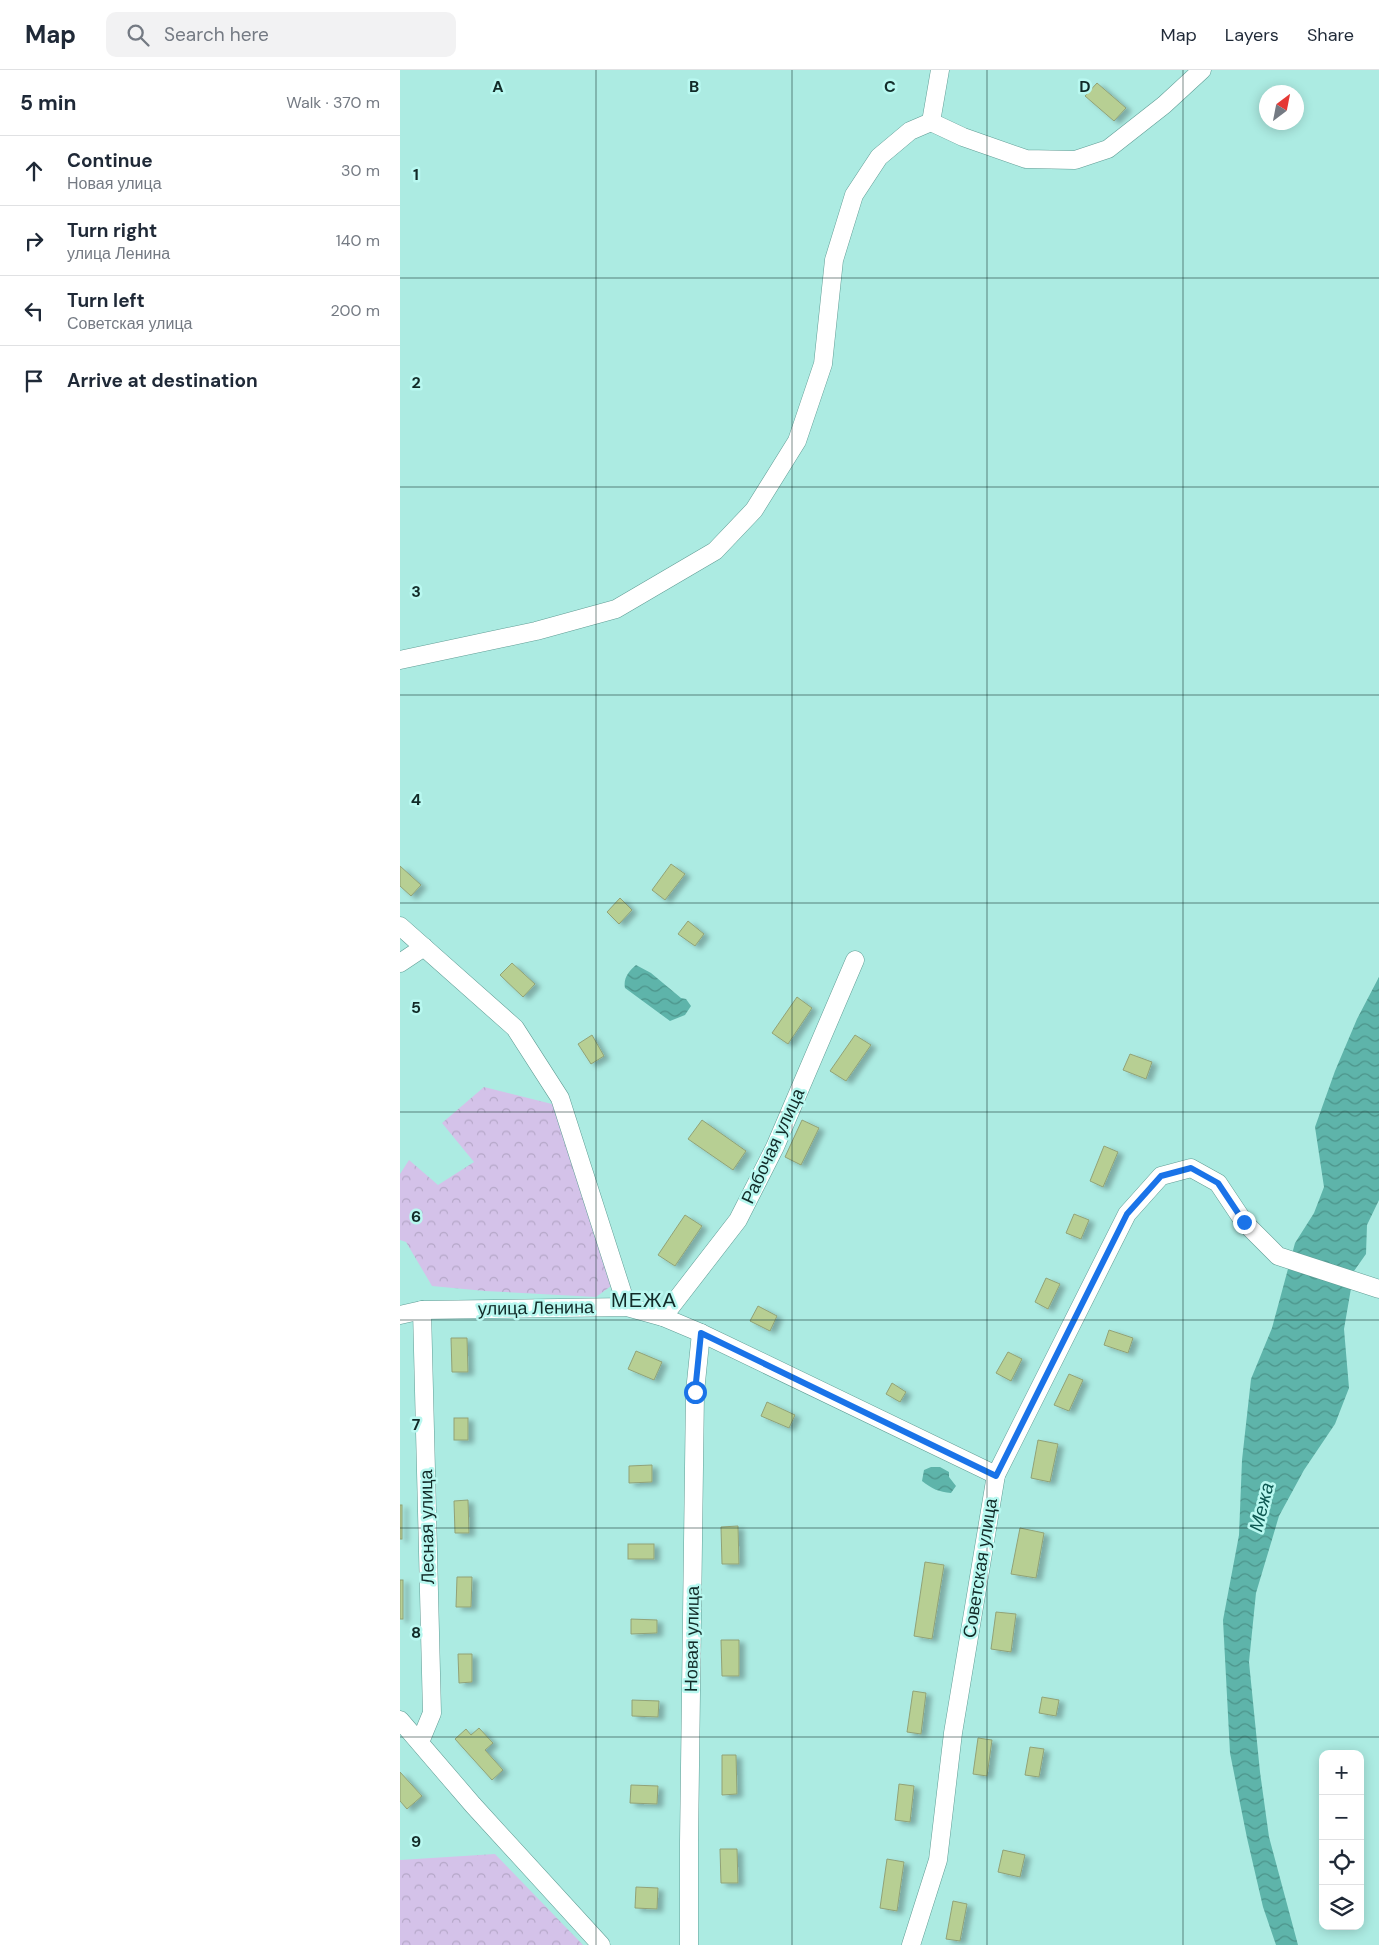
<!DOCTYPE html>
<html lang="en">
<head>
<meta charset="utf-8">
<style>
	body { margin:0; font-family:"DM Sans",sans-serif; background:#f2f2f3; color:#1f2937 }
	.controls { position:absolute; right:15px; bottom:15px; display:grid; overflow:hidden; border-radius:10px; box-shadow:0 2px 12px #0003 }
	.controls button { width:45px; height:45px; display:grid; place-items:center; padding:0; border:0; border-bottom:1px solid #e0e1e3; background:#fff; color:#1f2937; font:25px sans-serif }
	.compass { position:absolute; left:859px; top:15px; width:45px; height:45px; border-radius:50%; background:#fff; box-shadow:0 2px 12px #0003; rotate:32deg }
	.stop { position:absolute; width:15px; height:15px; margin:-11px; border:4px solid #1a73e8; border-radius:50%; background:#fff }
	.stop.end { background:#1a73e8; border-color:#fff; box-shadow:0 1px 5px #0008 }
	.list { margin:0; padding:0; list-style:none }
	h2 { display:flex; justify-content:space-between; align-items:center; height:65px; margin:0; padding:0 20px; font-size:21px }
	h2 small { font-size:16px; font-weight:400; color:#747a83 }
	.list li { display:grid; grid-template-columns:32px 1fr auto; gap:15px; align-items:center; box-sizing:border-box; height:70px; padding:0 20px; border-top:1px solid #e0e1e3 }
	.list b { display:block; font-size:19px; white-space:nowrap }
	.list p { margin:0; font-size:16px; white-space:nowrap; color:#747a83 }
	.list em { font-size:16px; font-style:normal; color:#747a83 }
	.icon { flex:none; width:28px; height:28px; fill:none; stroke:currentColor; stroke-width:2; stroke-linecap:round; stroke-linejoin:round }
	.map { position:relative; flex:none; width:979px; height:1875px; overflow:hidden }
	header { display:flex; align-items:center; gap:30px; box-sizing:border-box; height:70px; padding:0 25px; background:#fff; border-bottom:1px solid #e0e1e3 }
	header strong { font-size:24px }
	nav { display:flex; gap:28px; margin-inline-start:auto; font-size:18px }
	.search { width:350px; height:45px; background:#f2f2f3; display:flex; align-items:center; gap:12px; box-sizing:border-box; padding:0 18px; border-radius:10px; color:#747a83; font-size:19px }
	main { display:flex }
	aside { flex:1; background:#fff }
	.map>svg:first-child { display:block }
</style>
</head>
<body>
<header>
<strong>Map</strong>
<div class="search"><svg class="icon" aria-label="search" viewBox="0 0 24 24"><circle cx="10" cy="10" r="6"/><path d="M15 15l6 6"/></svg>Search here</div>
<nav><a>Map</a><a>Layers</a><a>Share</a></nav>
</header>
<main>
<aside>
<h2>5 min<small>Walk · 370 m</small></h2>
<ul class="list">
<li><svg class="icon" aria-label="ahead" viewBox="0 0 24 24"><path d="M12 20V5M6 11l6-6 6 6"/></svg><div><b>Continue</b><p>Новая улица</p></div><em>30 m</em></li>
<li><svg class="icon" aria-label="right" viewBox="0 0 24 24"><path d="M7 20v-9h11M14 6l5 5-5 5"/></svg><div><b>Turn right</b><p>улица Ленина</p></div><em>140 m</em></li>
<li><svg class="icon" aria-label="left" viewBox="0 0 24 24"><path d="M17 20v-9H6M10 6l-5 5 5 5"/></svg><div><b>Turn left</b><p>Советская улица</p></div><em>200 m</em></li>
<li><svg class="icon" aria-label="arrive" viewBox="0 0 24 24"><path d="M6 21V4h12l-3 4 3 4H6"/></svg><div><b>Arrive at destination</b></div></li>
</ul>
</aside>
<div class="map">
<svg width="979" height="1875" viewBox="0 0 979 1875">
	<defs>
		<pattern id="forest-crowns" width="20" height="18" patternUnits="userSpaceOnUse" patternTransform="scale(1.25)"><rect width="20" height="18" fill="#d4c2e9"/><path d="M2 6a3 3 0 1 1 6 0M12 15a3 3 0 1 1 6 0" fill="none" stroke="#b5a7c8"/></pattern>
		<pattern id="water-waves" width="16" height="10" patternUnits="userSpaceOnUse" patternTransform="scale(1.25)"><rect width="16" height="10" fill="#5eb4aa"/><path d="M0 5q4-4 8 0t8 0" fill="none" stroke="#4c938a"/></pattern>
		<filter id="shadow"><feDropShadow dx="5.5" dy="3" stdDeviation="2.5" flood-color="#0004"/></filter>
	</defs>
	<rect width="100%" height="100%" fill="#acebe2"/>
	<!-- forest -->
	<g fill="url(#forest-crowns)">
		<path d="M84,1017L156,1035L211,1216L196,1227L85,1221L32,1216L6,1172L0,1170V1104L9,1090L38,1115L74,1092L42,1053Z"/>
		<path d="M95,1784L183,1875H0V1790Z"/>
	</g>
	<!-- water -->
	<g fill="url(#water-waves)">
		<path d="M236,895L251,903L281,928L286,929L291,936L285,945L270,951L225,918C223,908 229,901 236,895Z"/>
		<path d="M979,907V1130L967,1155L966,1184L954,1201L944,1259L949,1318L935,1354L904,1400L879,1446L856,1523L849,1592L860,1702L869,1767L898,1875H876L863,1837L847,1768L830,1683L823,1550L839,1465L842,1390L851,1309L872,1258L895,1173L914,1143L924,1117L915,1057L935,1001L957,949Z"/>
		<path d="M531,1397H540L549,1402V1407L556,1416L551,1423C539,1422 532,1419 522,1411L524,1400Z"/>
	</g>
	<!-- building -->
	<g fill="#b7cf93" stroke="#91a277" filter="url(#shadow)">
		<path d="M697,13L726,38L714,51L685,26Z"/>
		<path d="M271,794L285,804L265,830L252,820Z"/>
		<path d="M0,796L21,815L11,826L0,816Z"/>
		<path d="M220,828L232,840L219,854L207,842Z"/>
		<path d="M288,851L304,864L295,876L278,864Z"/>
		<path d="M112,893L135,914L123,927L100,905Z"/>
		<path d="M397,927L412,938L388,974L372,963Z"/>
		<path d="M192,965L204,986L191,994L178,974Z"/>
		<path d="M455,965L471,975L446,1011L430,1001Z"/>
		<path d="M730,984L752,992L746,1009L723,1000Z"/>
		<path d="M302,1050L346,1081L333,1100L288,1069Z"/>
		<path d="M402,1050L419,1058L401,1095L385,1087Z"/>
		<path d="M704,1076L718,1082L703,1117L690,1111Z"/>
		<path d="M674,1144L689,1150L681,1169L666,1163Z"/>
		<path d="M285,1145L302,1156L275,1196L258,1185Z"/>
		<path d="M646,1208L660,1214L648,1239L635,1232Z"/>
		<path d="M358,1236L377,1246L370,1261L350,1251Z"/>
		<path d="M709,1260L733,1268L728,1283L704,1275Z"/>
		<path d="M51,1268H67L68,1302H52Z"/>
		<path d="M236,1281L262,1292L254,1310L228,1299Z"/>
		<path d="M608,1282L622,1289L611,1311L596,1303Z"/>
		<path d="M669,1304L683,1310L669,1341L654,1335Z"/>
		<path d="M492,1313L506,1322L500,1332L486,1324Z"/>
		<path d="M367,1332L395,1345L389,1358L361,1346Z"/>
		<rect x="54" y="1348" width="14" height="22"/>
		<path d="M638,1370L658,1374L650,1412L631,1408Z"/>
		<path d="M252,1395V1412L229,1413V1396Z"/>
		<path d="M68,1430L69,1463H55L54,1431Z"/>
		<rect x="0" y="1435" width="2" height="34"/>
		<path d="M338,1456L339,1494H322L321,1457Z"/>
		<path d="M620,1458L644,1463L636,1508L611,1504Z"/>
		<rect x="228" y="1474" width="26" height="15"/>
		<path d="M525,1492L544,1495L532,1569L514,1566Z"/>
		<path d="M57,1507H72L71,1537H56Z"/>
		<rect x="0" y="1510" width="3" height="39"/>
		<path d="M596,1542L616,1544L611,1582L591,1579Z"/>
		<path d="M231,1549L257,1550V1563L231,1564Z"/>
		<path d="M321,1570H339V1606H322Z"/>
		<path d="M58,1584H72V1612L59,1613Z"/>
		<path d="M513,1621L526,1623L521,1664L507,1662Z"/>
		<path d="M642,1627L659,1630L656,1646L639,1643Z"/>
		<path d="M232,1630L259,1631L258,1647L232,1646Z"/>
		<path d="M79,1658L93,1673L85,1680L103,1700L92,1710L55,1669L66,1659L71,1665Z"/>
		<path d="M578,1668L592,1670L587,1706L573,1704Z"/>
		<path d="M630,1677L644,1679L639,1707L625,1705Z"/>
		<path d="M322,1685H336L337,1724L322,1725Z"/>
		<path d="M0,1702L22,1726L7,1739L0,1731Z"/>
		<path d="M499,1714L514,1716L510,1752L495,1750Z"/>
		<path d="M231,1715L258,1716L257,1734L230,1733Z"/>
		<path d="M320,1779H337L338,1813H321Z"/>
		<path d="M603,1780L625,1785L620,1807L598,1802Z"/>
		<path d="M487,1789L504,1792L497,1841L480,1838Z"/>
		<path d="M236,1817L258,1818L257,1839L235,1838Z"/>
		<path d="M553,1831L567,1834L560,1871L546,1869Z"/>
	</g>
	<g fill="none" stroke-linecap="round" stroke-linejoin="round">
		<defs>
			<g id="minor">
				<path d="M531,52L563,67L626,89L675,90L708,79L764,35L802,0"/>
				<path d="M0,590L136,561L216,539L315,481L354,440L397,371L423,294L434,190L454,125L479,87L510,61L531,52L540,0"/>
				<path d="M0,856L115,958L160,1028L227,1237"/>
				<path d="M0,893L24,877"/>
				<path d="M0,1245L22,1240L227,1237L263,1247L301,1263L596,1405"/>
				<path d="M263,1247L338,1150L375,1077L455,890"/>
				<path d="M0,1650L73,1735L201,1875"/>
				<path d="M20,1672L32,1643L22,1240"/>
				<path d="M289,1875V1772L295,1322L301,1263"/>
				<path d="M511,1875L538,1790L553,1663L596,1405L727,1144L761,1106L791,1098L818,1113L844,1152L878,1186L979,1219"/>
			</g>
		</defs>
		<!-- minor casing -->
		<use href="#minor" stroke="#609d95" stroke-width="19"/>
		<!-- minor -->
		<use href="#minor" stroke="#fff" stroke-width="18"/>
	</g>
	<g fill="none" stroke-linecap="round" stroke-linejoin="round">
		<!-- route -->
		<path stroke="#1a73e8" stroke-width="6" d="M295,1322L301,1263L596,1406L727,1144L761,1106L791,1098L818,1113L844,1152"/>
	</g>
	<!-- grid -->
	<path fill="none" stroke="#122b28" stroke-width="1" stroke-opacity="0.55" d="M196,0V1875M392,0V1875M587,0V1875M783,0V1875M0,208H979M0,417H979M0,625H979M0,833H979M0,1042H979M0,1250H979M0,1458H979M0,1667H979"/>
	<g text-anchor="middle" stroke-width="5" stroke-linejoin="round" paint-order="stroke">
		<!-- street labels -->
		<g font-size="18" fill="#122b28" stroke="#b9f8f0">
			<text transform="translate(373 1076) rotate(-65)" y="6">Рабочая улица</text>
			<text transform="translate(136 1238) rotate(-1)" y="6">улица Ленина</text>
			<text transform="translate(27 1457) rotate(-91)" y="6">Лесная улица</text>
			<text transform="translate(580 1498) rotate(-81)" y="6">Советская улица</text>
			<text transform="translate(292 1569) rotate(-89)" y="6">Новая улица</text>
		</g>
		<!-- water labels -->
		<g font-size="19" font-style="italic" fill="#0d5851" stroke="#b9f8f0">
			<text transform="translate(861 1437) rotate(-76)" y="7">Межа</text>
		</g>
		<!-- quarter labels -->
		<g font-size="20" letter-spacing="1" fill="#122b28" stroke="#b9f8f0">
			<text x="244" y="1237">МЕЖА</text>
		</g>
	</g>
	<g font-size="16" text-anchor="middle" font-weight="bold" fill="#122b28" stroke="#b9f8f0" stroke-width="5" stroke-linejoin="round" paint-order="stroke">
		<text x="98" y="22">A</text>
		<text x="294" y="22">B</text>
		<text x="490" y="22">C</text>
		<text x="685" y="22">D</text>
		<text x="16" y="110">1</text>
		<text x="16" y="318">2</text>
		<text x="16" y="527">3</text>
		<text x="16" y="735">4</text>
		<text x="16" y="943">5</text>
		<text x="16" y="1152">6</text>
		<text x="16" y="1360">7</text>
		<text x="16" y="1568">8</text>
		<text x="16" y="1777">9</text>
	</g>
</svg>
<div class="controls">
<button>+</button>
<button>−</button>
<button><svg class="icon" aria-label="locate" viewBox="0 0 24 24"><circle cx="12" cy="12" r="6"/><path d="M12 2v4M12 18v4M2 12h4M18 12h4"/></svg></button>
<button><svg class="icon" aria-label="layers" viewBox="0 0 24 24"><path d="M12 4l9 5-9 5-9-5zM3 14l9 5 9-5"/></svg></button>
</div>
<svg class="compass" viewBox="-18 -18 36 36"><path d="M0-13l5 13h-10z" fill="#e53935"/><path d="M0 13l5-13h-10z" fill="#747a83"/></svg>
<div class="stop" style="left:295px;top:1322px"></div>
<div class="stop end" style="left:844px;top:1152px"></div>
</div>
</main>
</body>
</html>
